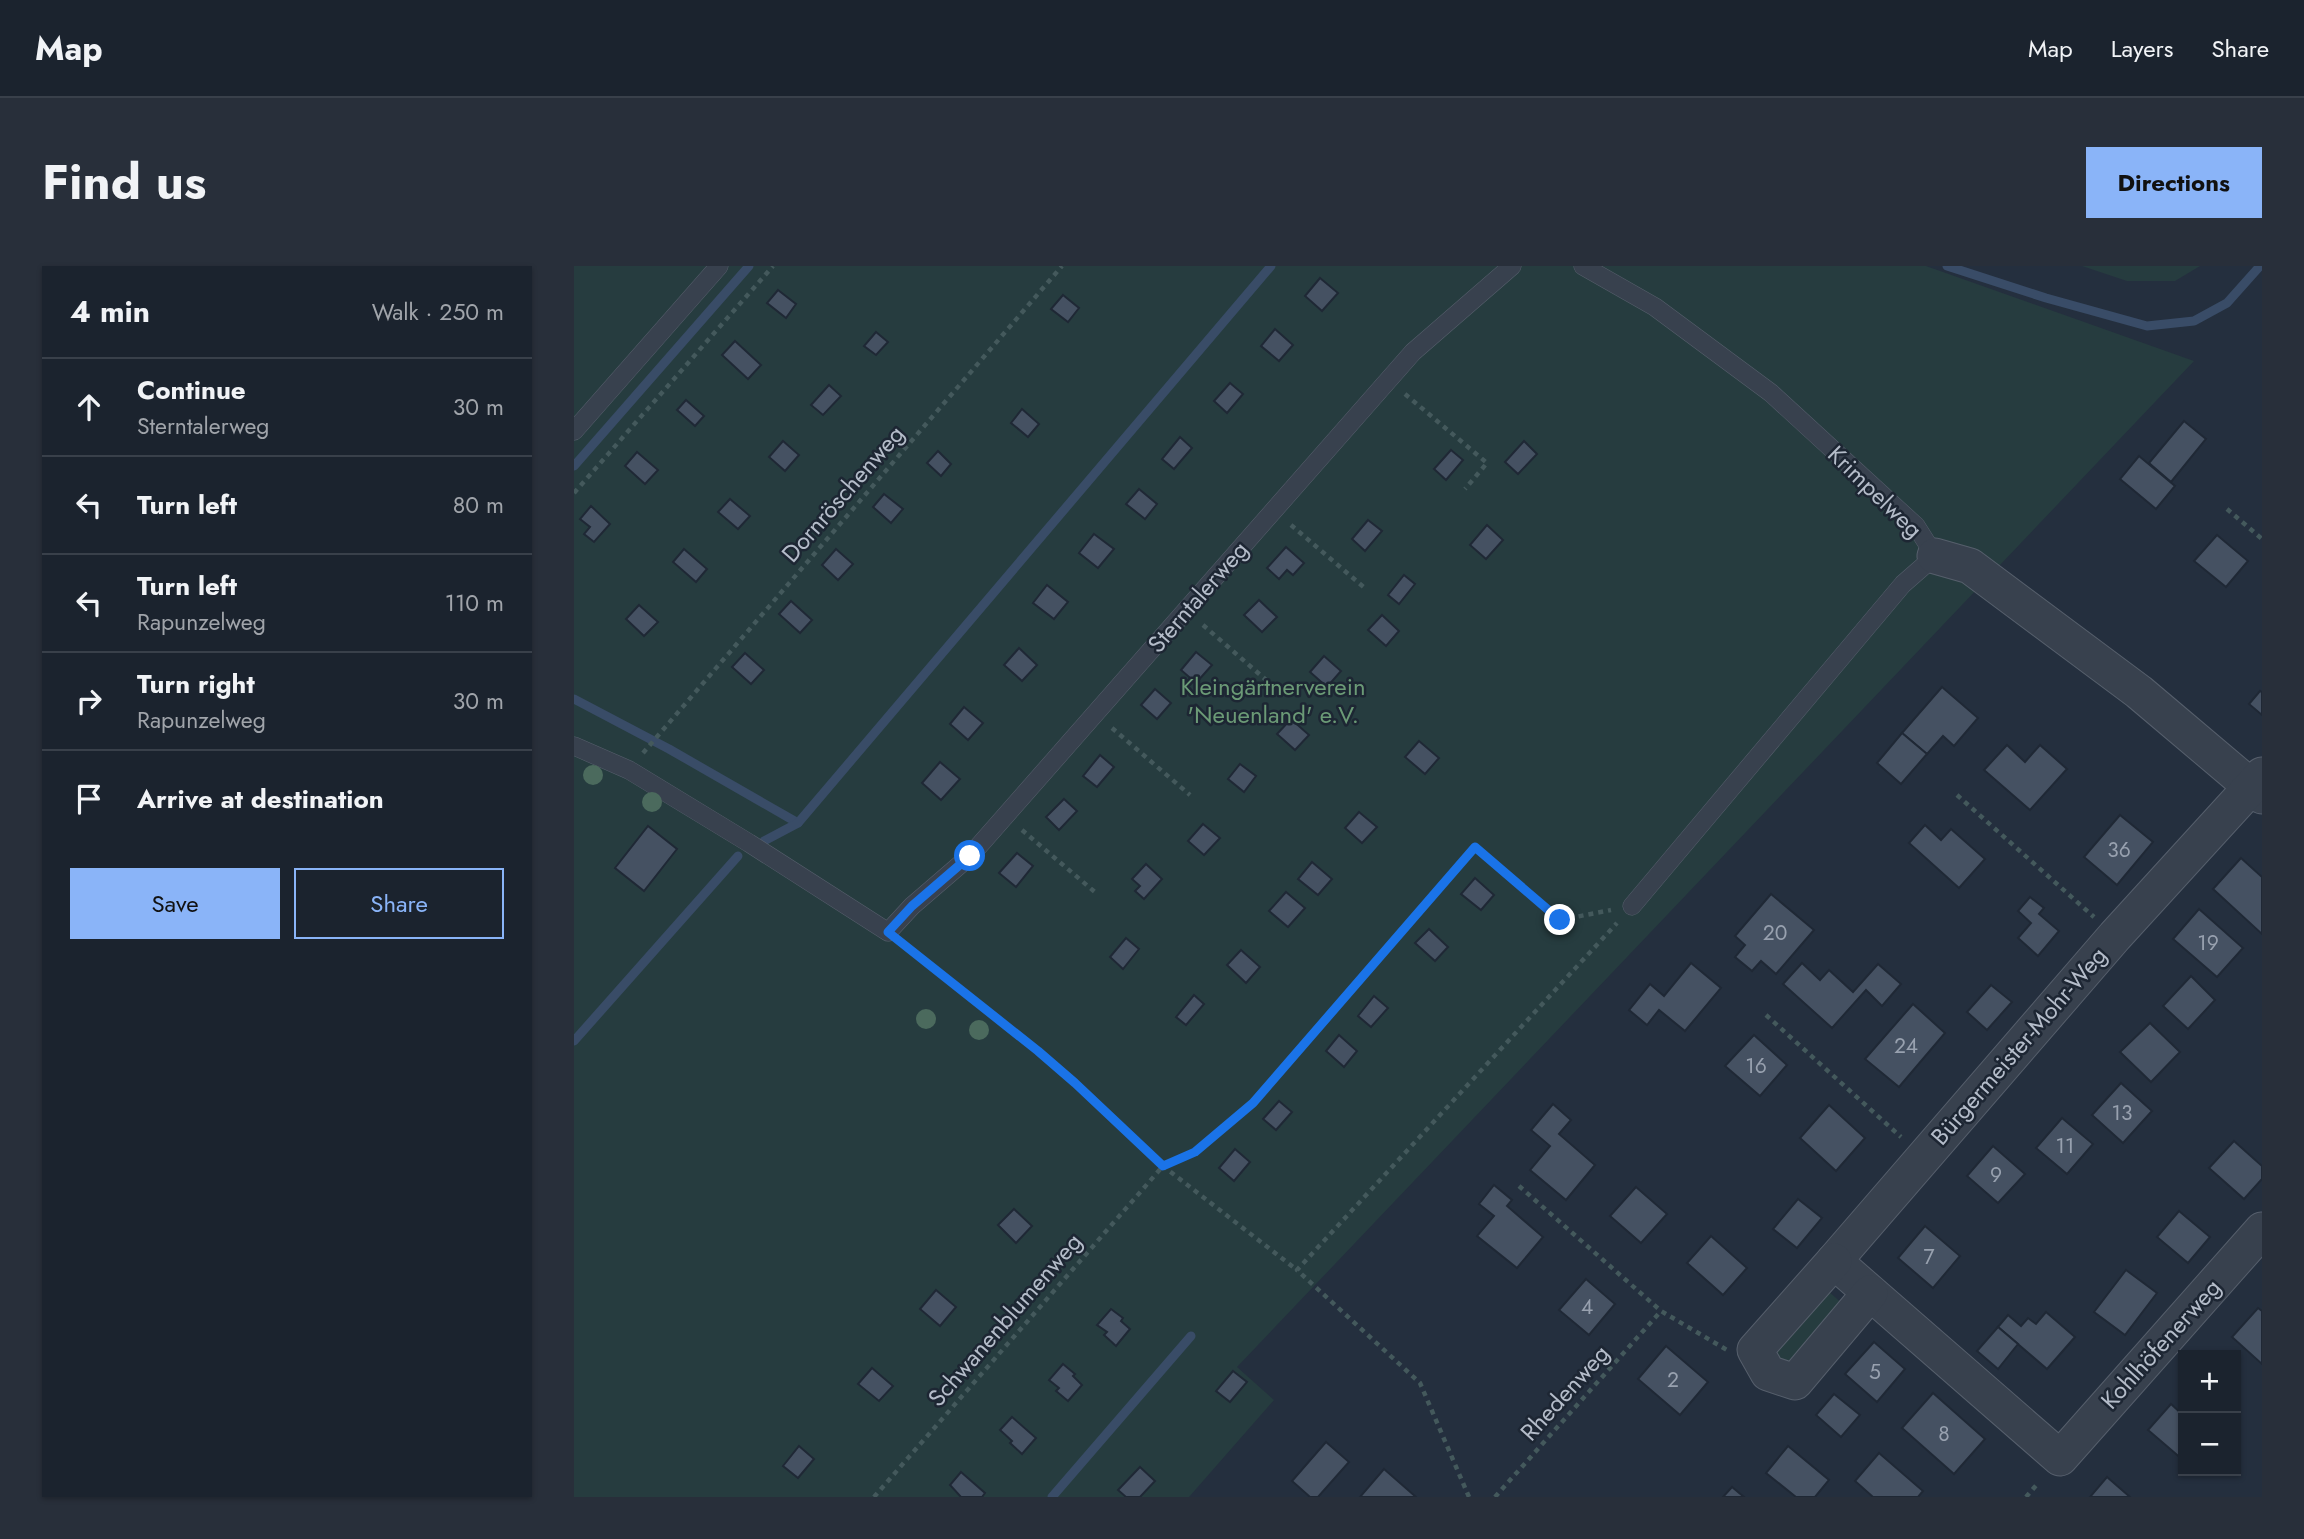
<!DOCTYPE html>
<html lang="en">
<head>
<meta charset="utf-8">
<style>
	body { margin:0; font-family:Jost,sans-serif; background:#282f3a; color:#f1f3f6 }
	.controls { position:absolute; right:21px; bottom:21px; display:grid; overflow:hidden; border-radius:0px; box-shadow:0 2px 5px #0004 }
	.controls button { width:63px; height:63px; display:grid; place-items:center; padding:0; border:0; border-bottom:2px solid #39404a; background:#1b232e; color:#f1f3f6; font:35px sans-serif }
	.stop { position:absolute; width:21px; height:21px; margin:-16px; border:5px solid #1a73e8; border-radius:50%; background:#fff }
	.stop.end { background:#1a73e8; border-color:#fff; box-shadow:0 2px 7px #0008 }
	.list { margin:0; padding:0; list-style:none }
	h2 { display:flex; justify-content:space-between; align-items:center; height:91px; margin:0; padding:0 28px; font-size:30px }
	h2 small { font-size:23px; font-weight:400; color:#a0a4aa }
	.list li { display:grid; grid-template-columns:46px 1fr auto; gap:21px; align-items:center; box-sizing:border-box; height:98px; padding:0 28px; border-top:2px solid #39404a }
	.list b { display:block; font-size:26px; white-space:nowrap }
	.list p { margin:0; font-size:23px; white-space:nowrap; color:#a0a4aa }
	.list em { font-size:23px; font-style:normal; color:#a0a4aa }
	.actions { display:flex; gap:14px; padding:21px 28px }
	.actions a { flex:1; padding:16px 0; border:2px solid #8ab4f8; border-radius:0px; text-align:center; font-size:24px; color:#8ab4f8 }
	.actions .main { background:#8ab4f8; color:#111 }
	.icon { flex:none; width:38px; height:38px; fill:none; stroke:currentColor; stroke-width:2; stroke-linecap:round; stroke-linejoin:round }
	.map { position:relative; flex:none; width:1688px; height:1231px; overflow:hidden; border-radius:0px }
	header { display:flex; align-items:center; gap:42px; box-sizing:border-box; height:98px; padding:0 35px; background:#1b232e; border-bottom:2px solid #39404a }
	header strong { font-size:33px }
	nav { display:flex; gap:38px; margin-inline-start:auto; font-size:24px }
	.intro { display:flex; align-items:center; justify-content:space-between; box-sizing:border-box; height:168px; padding:0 42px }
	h1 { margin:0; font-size:49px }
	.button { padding:18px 32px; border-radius:0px; background:#8ab4f8; color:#111; font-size:24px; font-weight:700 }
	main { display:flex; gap:42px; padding:0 42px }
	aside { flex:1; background:#1b232e; border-radius:0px; box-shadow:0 2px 5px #0004 }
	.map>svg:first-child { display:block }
</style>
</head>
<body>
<header>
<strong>Map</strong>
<nav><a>Map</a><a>Layers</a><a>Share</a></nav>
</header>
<div class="intro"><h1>Find us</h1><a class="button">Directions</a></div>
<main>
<aside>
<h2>4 min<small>Walk · 250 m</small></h2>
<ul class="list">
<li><svg class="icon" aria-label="ahead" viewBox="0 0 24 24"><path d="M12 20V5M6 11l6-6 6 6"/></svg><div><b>Continue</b><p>Sterntalerweg</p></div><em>30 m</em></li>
<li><svg class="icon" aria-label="left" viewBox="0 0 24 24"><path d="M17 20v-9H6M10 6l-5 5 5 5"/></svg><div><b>Turn left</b></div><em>80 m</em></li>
<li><svg class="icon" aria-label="left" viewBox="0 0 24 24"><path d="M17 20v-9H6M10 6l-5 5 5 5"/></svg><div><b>Turn left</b><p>Rapunzelweg</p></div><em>110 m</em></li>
<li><svg class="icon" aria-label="right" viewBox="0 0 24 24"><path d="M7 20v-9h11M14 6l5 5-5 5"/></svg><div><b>Turn right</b><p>Rapunzelweg</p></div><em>30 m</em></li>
<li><svg class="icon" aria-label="arrive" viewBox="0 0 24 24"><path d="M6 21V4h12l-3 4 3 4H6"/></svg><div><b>Arrive at destination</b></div></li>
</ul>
<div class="actions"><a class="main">Save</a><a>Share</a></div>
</aside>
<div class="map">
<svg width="1688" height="1231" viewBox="0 0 1688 1231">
	<rect width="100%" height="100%" fill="#242f3e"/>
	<!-- green -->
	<g fill="#263c3f">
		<path d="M0,0H1352L1620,95L663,1101L700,1134L615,1231H0Z"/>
		<path d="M1508,0H1626L1601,15H1553Z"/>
		<path d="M1254,1025L1271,1040L1218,1100L1206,1096L1203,1084Z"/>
	</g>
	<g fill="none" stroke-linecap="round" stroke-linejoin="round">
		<!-- stream -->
		<g stroke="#394c67" stroke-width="9">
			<path d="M1373,0L1472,32L1573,60L1620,55L1653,37L1686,0"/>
			<path d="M0,200L175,0"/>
			<path d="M0,433L95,483L224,557"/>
			<path d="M190,575L224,557L697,0"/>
			<path d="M0,775L164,590"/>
			<path d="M478,1231L617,1070"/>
		</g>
	</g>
	<!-- building -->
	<g fill="#455162" stroke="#1f2835" stroke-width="2">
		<path d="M746,12L764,27L748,45L731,30Z"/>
		<path d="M204,24L222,38L212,52L193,37Z"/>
		<path d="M489,29L505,42L494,56L477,43Z"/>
		<path d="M701,63L719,79L705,95L687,80Z"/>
		<path d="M302,66L314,76L302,89L290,80Z"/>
		<path d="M161,75L187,99L174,113L148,89Z"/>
		<path d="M656,117L669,128L653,147L640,135Z"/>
		<path d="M255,119L267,130L249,149L237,139Z"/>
		<path d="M112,134L130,150L121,160L103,144Z"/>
		<path d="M448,143L465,158L454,171L437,157Z"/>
		<path d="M1610,155L1632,173L1597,216L1575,197Z"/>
		<path d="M606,171L618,182L600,203L588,193Z"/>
		<path d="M209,175L225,189L211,205L195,191Z"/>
		<path d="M950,175L963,188L944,208L931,196Z"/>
		<path d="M877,184L889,194L872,214L860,203Z"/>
		<path d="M364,185L377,198L367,210L353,197Z"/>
		<path d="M63,186L84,204L71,218L51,200Z"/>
		<path d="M1565,190L1601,220L1582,243L1546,213Z"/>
		<path d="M565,223L583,238L571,253L552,238Z"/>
		<path d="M310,228L329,243L317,257L299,241Z"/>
		<path d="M156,233L176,250L164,263L144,246Z"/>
		<path d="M17,240L36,258L20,276L10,268L16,261L6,253Z"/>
		<path d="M794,254L808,265L791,285L778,273Z"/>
		<path d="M913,259L929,274L912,293L896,279Z"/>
		<path d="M520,268L540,283L524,302L505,287Z"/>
		<path d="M1643,269L1674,295L1652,321L1620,295Z"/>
		<path d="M712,281L730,297L719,309L713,304L705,313L693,302Z"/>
		<path d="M110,283L133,303L122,316L99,296Z"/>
		<path d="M262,283L279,298L264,314L248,299Z"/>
		<path d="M830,309L841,318L825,338L814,329Z"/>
		<path d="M473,319L494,336L480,353L459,337Z"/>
		<path d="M685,334L703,351L688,366L670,349Z"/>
		<path d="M217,335L238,354L226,367L205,348Z"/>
		<path d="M65,339L84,356L70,370L52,353Z"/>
		<path d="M808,349L825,365L812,380L794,364Z"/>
		<path d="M445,382L463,399L448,415L430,399Z"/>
		<path d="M622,386L638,399L622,417L607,404Z"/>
		<path d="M171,387L190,404L177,418L158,401Z"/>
		<path d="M750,390L767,405L753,421L736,406Z"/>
		<path d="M1368,421L1404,452L1380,480L1369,470L1353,488L1328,467Z"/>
		<path d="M581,423L597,437L583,453L567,439Z"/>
		<path d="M1686,425L1688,426V449L1675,438Z"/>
		<path d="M390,441L409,457L394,474L376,458Z"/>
		<path d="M717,453L735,469L721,484L703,468Z"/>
		<path d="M1328,467L1353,488L1327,518L1303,497Z"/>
		<path d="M845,475L865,492L851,508L831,491Z"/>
		<path d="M1433,479L1451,496L1466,479L1493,503L1456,544L1410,504Z"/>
		<path d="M526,489L540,501L523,521L509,510Z"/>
		<path d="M366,496L386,513L367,534L348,517Z"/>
		<path d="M666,498L682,510L670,526L654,513Z"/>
		<path d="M490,533L503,545L485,564L472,551Z"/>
		<path d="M785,546L803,561L788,577L771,562Z"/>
		<path d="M1546,549L1579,576L1543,619L1510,591Z"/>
		<path d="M629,558L646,572L630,589L614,575Z"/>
		<path d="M1351,559L1367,574L1377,563L1411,593L1385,622L1335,577Z"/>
		<path d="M74,560L103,583L70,625L41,602Z"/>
		<path d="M443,587L459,600L442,621L425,607Z"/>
		<path d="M1667,592L1688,611V668L1639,623Z"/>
		<path d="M738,596L758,613L744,629L724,613Z"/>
		<path d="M572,598L588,613L570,633L561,625L566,620L558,613Z"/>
		<path d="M901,612L920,629L907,644L887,628Z"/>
		<path d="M712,626L731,642L714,661L695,645Z"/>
		<path d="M1197,628L1240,664L1202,708L1187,695L1178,705L1161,691L1171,679L1161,670Z"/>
		<path d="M1456,631L1470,642L1465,648L1485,665L1464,690L1444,672L1457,657L1444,645Z"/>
		<path d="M1625,643L1669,682L1643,711L1599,673Z"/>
		<path d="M855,663L874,681L861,695L841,677Z"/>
		<path d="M552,672L565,683L549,703L536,691Z"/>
		<path d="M667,684L686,701L672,717L653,699Z"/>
		<path d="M1117,697L1147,722L1111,765L1085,744L1073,759L1055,744L1076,718L1090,730Z"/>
		<path d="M1228,697L1246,714L1255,704L1279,726L1304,698L1327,718L1308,740L1292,724L1258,762L1209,718Z"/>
		<path d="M1617,710L1641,734L1614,763L1589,740Z"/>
		<path d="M1417,719L1438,736L1413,764L1393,746Z"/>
		<path d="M620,729L630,738L612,759L602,751Z"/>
		<path d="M800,730L814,742L797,761L784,750Z"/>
		<path d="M1339,738L1371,767L1325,821L1291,793Z"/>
		<path d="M1576,757L1606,786L1577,816L1546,786Z"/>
		<path d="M765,769L783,785L770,801L752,785Z"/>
		<path d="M1180,769L1213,799L1186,830L1151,800Z"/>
		<path d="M1547,817L1578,845L1549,877L1518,849Z"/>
		<path d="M705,835L718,846L702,864L689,853Z"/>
		<path d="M979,838L997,854L985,868L1021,899L992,934L956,904L976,880L957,864Z"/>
		<path d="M1255,839L1291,872L1262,905L1226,872Z"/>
		<path d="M1488,852L1519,878L1493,908L1462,882Z"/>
		<path d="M1660,875L1688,900V913L1670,933L1635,902Z"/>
		<path d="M1419,880L1451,908L1424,937L1393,910Z"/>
		<path d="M661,883L676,896L660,915L645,902Z"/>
		<path d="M920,919L938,934L933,940L969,971L943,1002L903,970L920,950L905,938Z"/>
		<path d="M1062,921L1093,948L1067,977L1036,950Z"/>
		<path d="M1224,933L1248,952L1223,982L1199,963Z"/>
		<path d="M440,943L458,960L442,977L424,959Z"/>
		<path d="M1605,945L1636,971L1614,997L1583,971Z"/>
		<path d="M1351,960L1386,990L1359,1022L1324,992Z"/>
		<path d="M1137,970L1173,1002L1149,1029L1113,997Z"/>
		<path d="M1552,1004L1583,1027L1551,1069L1520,1046Z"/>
		<path d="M1012,1013L1041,1038L1015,1069L985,1044Z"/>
		<path d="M362,1024L382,1041L366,1060L346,1043Z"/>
		<path d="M1684,1042L1688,1045V1098L1658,1071Z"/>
		<path d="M537,1043L549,1052L547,1055L556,1063L542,1080L530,1069L533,1066L523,1059Z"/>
		<path d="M1472,1046L1501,1071L1473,1103L1424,1061L1434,1049L1447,1060L1454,1052L1462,1058Z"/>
		<path d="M1424,1061L1444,1078L1424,1103L1403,1085Z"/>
		<path d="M1300,1076L1331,1103L1303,1136L1271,1108Z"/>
		<path d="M1092,1080L1134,1116L1106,1149L1064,1113Z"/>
		<path d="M489,1098L501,1108L499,1110L508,1119L494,1135L482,1125L485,1122L475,1114Z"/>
		<path d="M298,1102L319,1120L305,1135L284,1118Z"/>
		<path d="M659,1105L673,1116L656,1136L642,1125Z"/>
		<path d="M1359,1127L1411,1173L1380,1208L1328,1162Z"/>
		<path d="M1260,1128L1286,1149L1267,1171L1242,1149Z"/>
		<path d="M1597,1138L1609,1149V1194L1574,1164Z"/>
		<path d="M438,1151L462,1172L448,1188L436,1177L438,1175L426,1164Z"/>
		<path d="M752,1176L775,1196L744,1231H736L718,1215Z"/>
		<path d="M225,1180L240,1193L224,1212L209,1200Z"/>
		<path d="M1214,1180L1255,1214L1241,1231H1222L1192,1207Z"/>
		<path d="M1305,1187L1349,1225L1344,1231H1299L1281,1215Z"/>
		<path d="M566,1201L581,1215L566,1231H552L544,1224Z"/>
		<path d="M810,1203L842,1231H786Z"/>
		<path d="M387,1206L411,1227L408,1231H387L376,1219Z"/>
		<path d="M1533,1211L1556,1231H1516Z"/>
		<path d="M1158,1221L1170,1231H1149Z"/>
	</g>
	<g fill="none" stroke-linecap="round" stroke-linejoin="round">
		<defs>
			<g id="lane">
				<path d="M1009,0L1081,41L1197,127L1342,260L1361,290L1329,318L1058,640"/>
				<path d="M0,165L145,0"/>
				<path d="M0,480L55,504L175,577L314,666L338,640L396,590L839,86L938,0"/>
			</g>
			<g id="street">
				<path d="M1361,290L1396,300L1565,426L1688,530"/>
				<path d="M1688,509L1541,670L1260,995L1486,1192L1688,964"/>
				<path d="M1260,995L1181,1084L1194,1107L1221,1116L1296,1027"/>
			</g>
		</defs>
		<!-- lane casing -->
		<use href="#lane" stroke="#565f6c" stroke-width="19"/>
		<!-- street casing -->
		<use href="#street" stroke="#565f6c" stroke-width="37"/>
		<!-- path -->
		<g stroke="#44595c" stroke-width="4.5" stroke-dasharray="5 5" stroke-linecap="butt">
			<path d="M831,128L913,197L891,223"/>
			<path d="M0,227L199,0"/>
			<path d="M1653,243L1688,273"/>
			<path d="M717,259L792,323"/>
			<path d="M629,359L707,427"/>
			<path d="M538,462L616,529"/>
			<path d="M69,487L488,0"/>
			<path d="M1383,529L1520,651"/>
			<path d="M448,564L522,627"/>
			<path d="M330,679L464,785L501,817L589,900L723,1004"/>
			<path d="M1192,749L1327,871"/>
			<path d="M945,920L1087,1045L1153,1084"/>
			<path d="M300,1231L589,900L621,886L679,837L902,581L986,654L1037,644"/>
			<path d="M895,1231L846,1117L723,1004L1043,657"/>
			<path d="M921,1231L1087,1045"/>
			<path d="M1452,1231L1465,1216"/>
		</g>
		<!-- lane -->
		<use href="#lane" stroke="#38414e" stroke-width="18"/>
		<!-- street -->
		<use href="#street" stroke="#38414e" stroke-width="35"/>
	</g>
	<!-- trees -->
	<g fill="#4b6a5d">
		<circle cx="19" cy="509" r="10"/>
		<circle cx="78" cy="536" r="10"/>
		<circle cx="352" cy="753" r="10"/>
		<circle cx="405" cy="764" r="10"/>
	</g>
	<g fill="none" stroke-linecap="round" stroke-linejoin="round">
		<!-- route -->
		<path stroke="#1a73e8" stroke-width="9" d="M396,590L338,640L314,666L464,785L501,817L589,900L621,886L679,837L901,581L986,654"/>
	</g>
	<g text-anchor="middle" stroke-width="5" stroke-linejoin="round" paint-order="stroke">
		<!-- number labels -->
		<g font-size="21" fill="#98a1af">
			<text x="1545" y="591">36</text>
			<text x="1201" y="674">20</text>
			<text x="1634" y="684">19</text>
			<text x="1332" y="787">24</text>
			<text x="1182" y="807">16</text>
			<text x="1548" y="854">13</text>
			<text x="1491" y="887">11</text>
			<text x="1422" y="916">9</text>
			<text x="1355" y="998">7</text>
			<text x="1013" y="1048">4</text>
			<text x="1301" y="1113">5</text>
			<text x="1099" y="1121">2</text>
			<text x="1370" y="1175">8</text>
		</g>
		<!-- street labels -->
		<g font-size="24" fill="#b4bcc9" stroke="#1d2633">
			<text transform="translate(1301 226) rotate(44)" y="8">Krimpelweg</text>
			<text transform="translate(269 228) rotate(-49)" y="8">Dornröschenweg</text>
			<text transform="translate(624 331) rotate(-49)" y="8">Sterntalerweg</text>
			<text transform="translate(1445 780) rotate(-49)" y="8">Bürgermeister-Mohr-Weg</text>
			<text transform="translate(431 1054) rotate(-49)" y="8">Schwanenblumenweg</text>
			<text transform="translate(1587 1078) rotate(-48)" y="8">Kohlhöfenerweg</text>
			<text transform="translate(991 1127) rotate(-48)" y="8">Rhedenweg</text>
		</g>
		<!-- park labels -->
		<g font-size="24" fill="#6b9a76" stroke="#1d2633">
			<text x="699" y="429">Kleingärtnerverein<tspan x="699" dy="28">'Neuenland' e.V.</tspan></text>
		</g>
	</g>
</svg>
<div class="controls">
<button>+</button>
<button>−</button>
</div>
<div class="stop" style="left:396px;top:590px"></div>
<div class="stop end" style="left:986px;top:654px"></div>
</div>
</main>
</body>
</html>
